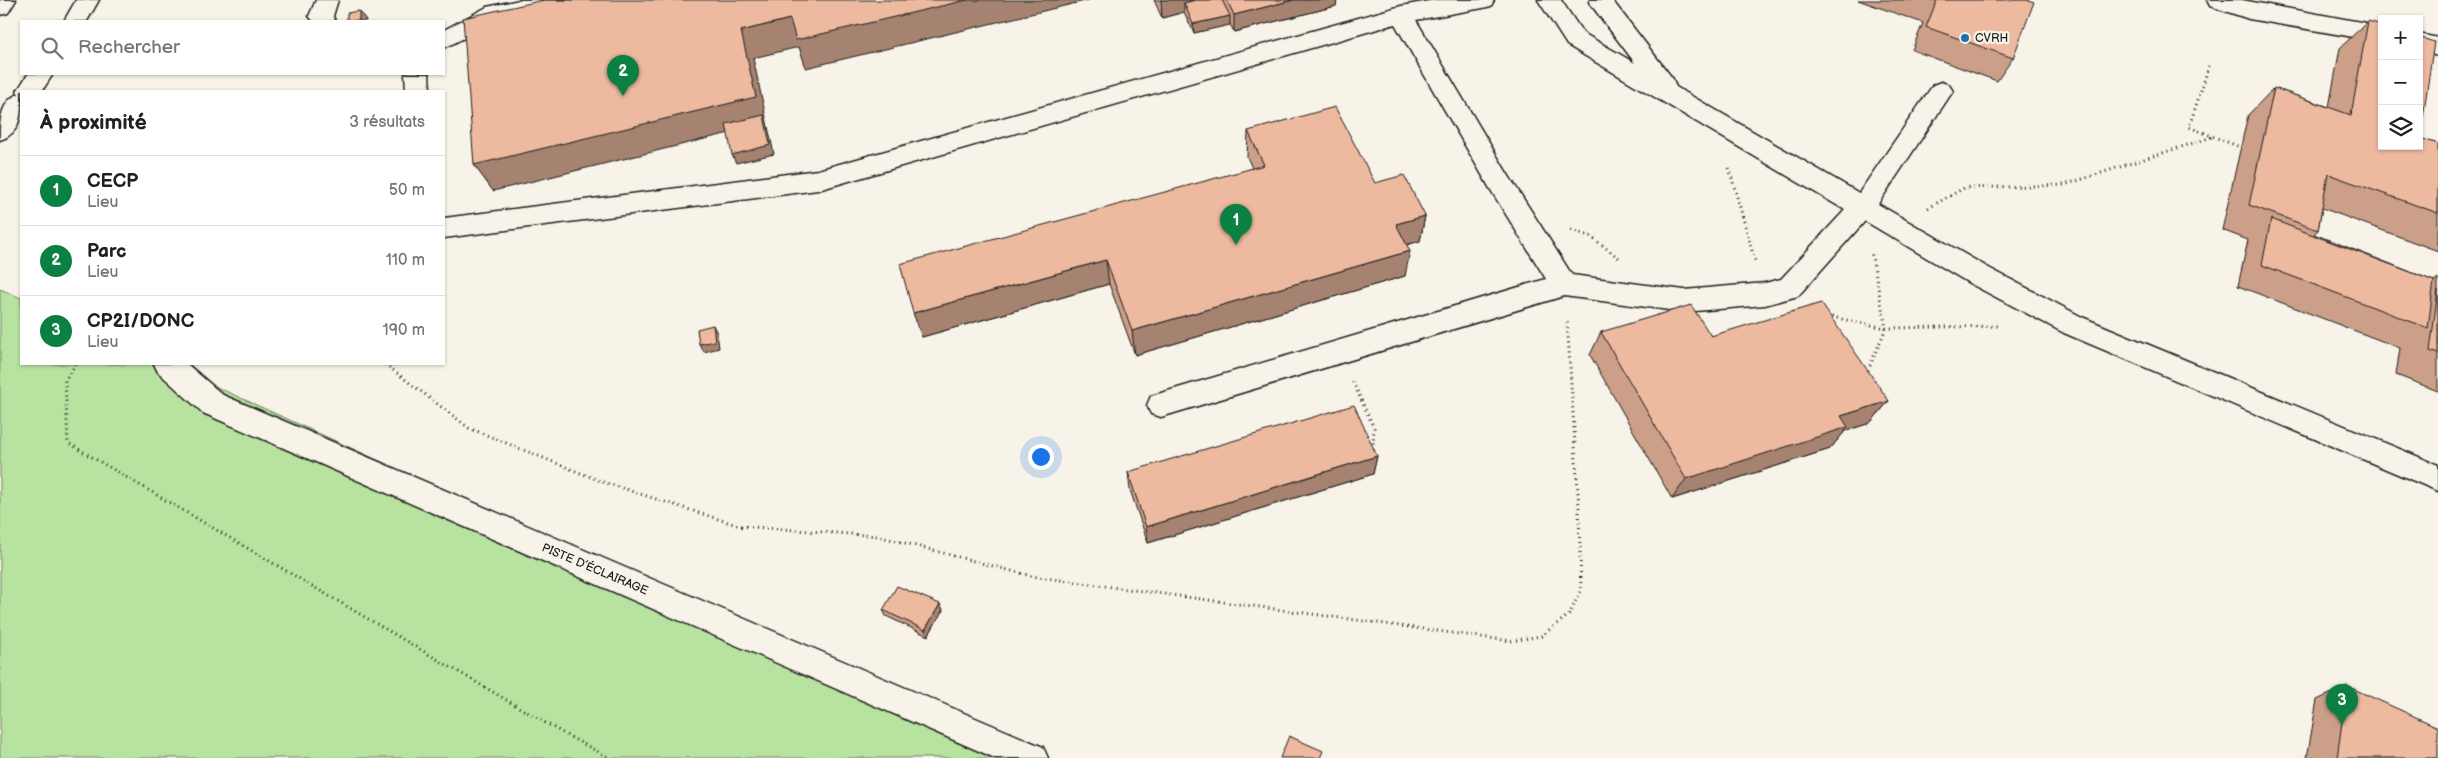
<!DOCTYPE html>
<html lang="fr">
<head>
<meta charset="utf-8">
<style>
	body { margin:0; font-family:"Balsamiq Sans",sans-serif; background:#f2f2f2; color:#202124 }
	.controls { position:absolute; right:15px; top:15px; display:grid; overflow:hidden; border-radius:0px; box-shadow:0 1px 4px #0004 }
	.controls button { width:45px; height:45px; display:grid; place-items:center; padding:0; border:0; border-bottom:1px solid #e0e0e0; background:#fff; color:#202124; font:25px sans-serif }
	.you { position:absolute; left:1040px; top:456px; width:18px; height:18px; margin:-12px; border:4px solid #fff; border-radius:50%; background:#1a73e8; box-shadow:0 0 0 8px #1a73e833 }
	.badge { display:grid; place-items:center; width:32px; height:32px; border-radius:50%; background:#0b8043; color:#fff; font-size:16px; font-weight:700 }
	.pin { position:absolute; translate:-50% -41px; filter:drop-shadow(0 1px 2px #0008) }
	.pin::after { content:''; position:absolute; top:26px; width:18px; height:15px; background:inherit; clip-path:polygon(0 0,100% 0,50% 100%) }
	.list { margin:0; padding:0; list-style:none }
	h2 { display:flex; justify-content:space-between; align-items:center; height:65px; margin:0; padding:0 20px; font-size:21px }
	h2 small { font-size:16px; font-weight:400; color:#757577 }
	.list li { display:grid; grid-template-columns:32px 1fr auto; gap:15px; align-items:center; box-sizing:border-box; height:70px; padding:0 20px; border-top:1px solid #e0e0e0 }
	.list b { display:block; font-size:19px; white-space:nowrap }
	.list p { margin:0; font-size:16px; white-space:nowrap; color:#757577 }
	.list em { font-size:16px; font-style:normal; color:#757577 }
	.icon { flex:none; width:28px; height:28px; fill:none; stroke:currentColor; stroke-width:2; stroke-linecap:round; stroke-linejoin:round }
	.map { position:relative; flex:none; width:2438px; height:758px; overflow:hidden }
	.search { position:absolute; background:#fff; box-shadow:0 1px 4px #0004; left:20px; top:20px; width:425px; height:55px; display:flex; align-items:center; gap:12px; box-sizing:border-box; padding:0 18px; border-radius:0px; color:#757577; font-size:19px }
	.panel { position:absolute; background:#fff; box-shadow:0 1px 4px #0004; left:20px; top:90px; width:425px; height:275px; border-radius:0px }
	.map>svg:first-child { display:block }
</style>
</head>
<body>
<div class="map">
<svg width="2438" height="758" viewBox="0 0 2438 758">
	<rect width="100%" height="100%" fill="#f7f3e8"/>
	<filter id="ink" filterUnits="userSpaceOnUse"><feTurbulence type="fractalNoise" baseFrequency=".02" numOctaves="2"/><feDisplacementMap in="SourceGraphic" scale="10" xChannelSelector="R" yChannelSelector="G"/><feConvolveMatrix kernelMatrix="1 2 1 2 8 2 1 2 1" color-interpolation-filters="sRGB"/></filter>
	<g filter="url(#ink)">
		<!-- green -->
		<path fill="#b8e29f" stroke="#6a7f5e" d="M0,289L21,298V364H166L1034,758H0Z"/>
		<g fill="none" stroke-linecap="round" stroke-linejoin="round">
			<defs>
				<g id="minor">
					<path d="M316,0H338L333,16L335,21H313L309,16Z"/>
					<path d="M519,0H572L569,6L561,8L501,20L444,48V30L487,7Z"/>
					<path d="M1435,0H1494L1491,6L1483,8L1416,20L1507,173L1572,275L1684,290L1765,283L1781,279L1845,210L1567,45L1538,0H1561L1583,33L1635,63L1589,2L1590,0H1612L1673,79L1676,87L1859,193L1933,85L1941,82L1949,85L1953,91L1949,97L1878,204L1987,267L2082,317L2438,465V491L2064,333L1969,283L1865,221L1798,296L1765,305L1684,312L1564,296L1161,417L1151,414L1147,405L1151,396L1161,393L1546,279L1489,187L1395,24L818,190L444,238V218L818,170L1401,6Z"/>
					<path d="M2207,0H2242L2382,26V42L2249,19L2210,6Z"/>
					<path d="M2419,34L2438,38V56L2419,51Z"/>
					<path d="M405,74H429L430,91H406Z"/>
					<path d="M154,364H187L223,395L1043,747L1048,758H995L203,413L158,372Z"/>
				</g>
				<g id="highway">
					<path d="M0,0H16L8,13L0,15Z"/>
					<path d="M76,0H99L87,21H64Z"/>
					<path d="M28,74H53L42,91H21C21,111 23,133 0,140C0,123 0,100 19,94L17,91Z"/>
				</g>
			</defs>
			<!-- minor casing -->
			<use href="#minor" stroke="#1c1c1c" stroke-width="3"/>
			<!-- highway casing -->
			<use href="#highway" stroke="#1c1c1c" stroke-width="3"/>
			<!-- path -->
			<g stroke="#1c1c1c" stroke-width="3" stroke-dasharray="1 4" stroke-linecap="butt">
				<path d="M2209,66L2189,127L2240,147"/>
				<path d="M1729,168L1755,261"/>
				<path d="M1928,208L1964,188L2064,185L2212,137"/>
				<path d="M1571,230L1590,236L1619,258"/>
				<path d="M1827,316L1886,328L1999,326"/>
				<path d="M76,364L65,380L68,443L568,736L610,758"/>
				<path d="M385,364L469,428L603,482L740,526L878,536L1031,576L1511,641L1541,636L1569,615L1581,590L1579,508L1567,319"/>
				<path d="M1866,375L1886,328L1871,251"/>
				<path d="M1353,382L1374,428L1373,445L1370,446"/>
			</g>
			<!-- minor -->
			<use href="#minor" fill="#f7f3e8" fill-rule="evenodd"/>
			<!-- highway -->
			<use href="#highway" fill="#f7f3e8" fill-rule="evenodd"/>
		</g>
		<!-- wall -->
		<g fill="#cc9f89" stroke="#1c1c1c">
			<path d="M1154,0H1337L1336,6L1234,32L1230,24L1194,33L1184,12L1162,18Z"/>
			<path d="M1858,0H2028L2013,58L1997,81L1912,50L1923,23Z"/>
			<path d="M2368,21L2420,138L2438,144V251L2322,208L2318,230L2314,234L2434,281L2438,278V391L2396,375L2400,348L2238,286L2248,240L2222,230L2248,115L2274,88L2329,107L2340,48Z"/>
			<path d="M1248,131L1375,183L1425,216L1420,241L1406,245L1405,276L1135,355L1109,284L922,337L1252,168L1247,157Z"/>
			<path d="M1601,332L1711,336L1889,401L1870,423L1845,431L1830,449L1672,499L1590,355Z"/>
			<path d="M1377,456L1373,474L1148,543L1130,490L1128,472Z"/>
			<path d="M940,604L943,610L928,636L886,616L883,610Z"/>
			<path d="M2347,686L2438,758H2307L2317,700Z"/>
		</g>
		<!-- shaded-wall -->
		<g fill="#a6826f" stroke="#1c1c1c">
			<path d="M967,0H1089L806,68L799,47L753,58L774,154L736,163L732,155L766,124L493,191L474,165L741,31L790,19Z"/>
			<path d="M1161,0H1215L1184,3V12L1162,18Z"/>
			<path d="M1293,0H1337L1336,6L1234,32V15Z"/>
			<path d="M359,11L366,20V21H353Z"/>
			<path d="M1230,16V25L1194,33L1193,24Z"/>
			<path d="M1425,216L1420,241L1391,249L1396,224Z"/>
			<path d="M1410,251L1405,276L1135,355L1132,331Z"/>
			<path d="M1106,260L1109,284L922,337L913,313Z"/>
			<path d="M713,325L717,333L719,348L704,352L699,344Z"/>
			<path d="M1889,401L1870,423L1845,431L1830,449L1672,499L1686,479L1841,416Z"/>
			<path d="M1377,456L1373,474L1148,543L1146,527Z"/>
			<path d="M940,604L943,610L928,636L925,630Z"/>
		</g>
		<!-- building -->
		<g fill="#edb99f" stroke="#1c1c1c">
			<path d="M544,0H967L796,40L790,19L741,31L756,97L474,165L463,18Z"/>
			<path d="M1196,0H1222L1230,16L1193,24L1184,3Z"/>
			<path d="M1227,0H1293L1234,15Z"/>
			<path d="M1937,0H2028L2034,2L2013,58L1926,27Z"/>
			<path d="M359,11V20L353,21H347V13Z"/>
			<path d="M2368,21L2382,25V146H2419V37L2434,42L2420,138L2438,144V213L2328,174L2318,230L2249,205L2274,88L2351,115Z"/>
			<path d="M1335,107L1375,183L1404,175L1425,216L1396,224L1410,251L1132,331L1106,260L913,313L900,264L1264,165L1248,131Z"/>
			<path d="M764,115L770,145L732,155L726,124Z"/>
			<path d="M2271,219L2434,281L2428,328L2262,265Z"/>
			<path d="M2438,290V354L2430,351Z"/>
			<path d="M1821,303L1889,401L1841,416L1848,427L1686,479L1601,332L1691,305L1711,336Z"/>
			<path d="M713,325L715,341L699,344L697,329Z"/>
			<path d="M1354,405L1377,456L1146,527L1128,472Z"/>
			<path d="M897,586L940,604L925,630L883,610Z"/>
			<path d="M2347,686L2438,727V758H2337Z"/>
			<path d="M1289,736L1323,751L1320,758H1280Z"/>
		</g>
	</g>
	<!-- markers -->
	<circle fill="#1f6fb2" stroke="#f7f3e8" stroke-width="2" cx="1965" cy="38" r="5"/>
	<g text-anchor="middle" stroke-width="4.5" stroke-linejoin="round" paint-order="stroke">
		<!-- poi labels -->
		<g font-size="12" fill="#1c1c1c" stroke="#f7f3e8" text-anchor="start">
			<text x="1975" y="42">CVRH</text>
		</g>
		<!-- street labels -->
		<g font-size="12" fill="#1c1c1c" stroke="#f7f3e8">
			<text transform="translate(595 569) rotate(23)" y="4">PISTE D’ÉCLAIRAGE</text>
		</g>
	</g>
</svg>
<div class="controls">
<button>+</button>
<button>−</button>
<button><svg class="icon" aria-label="layers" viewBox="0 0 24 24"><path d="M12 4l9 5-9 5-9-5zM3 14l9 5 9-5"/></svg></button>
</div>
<div class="you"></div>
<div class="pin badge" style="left:1236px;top:245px">1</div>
<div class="pin badge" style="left:623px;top:96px">2</div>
<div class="pin badge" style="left:2342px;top:725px">3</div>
<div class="search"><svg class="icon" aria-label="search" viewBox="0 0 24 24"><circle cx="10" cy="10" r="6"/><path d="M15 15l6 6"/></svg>Rechercher</div>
<section class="panel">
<h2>À proximité<small>3 résultats</small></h2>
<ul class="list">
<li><span class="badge">1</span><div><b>CECP</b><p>Lieu</p></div><em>50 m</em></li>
<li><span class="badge">2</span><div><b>Parc</b><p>Lieu</p></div><em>110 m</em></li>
<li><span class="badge">3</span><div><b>CP2I/DONC</b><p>Lieu</p></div><em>190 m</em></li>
</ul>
</section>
</div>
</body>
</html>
